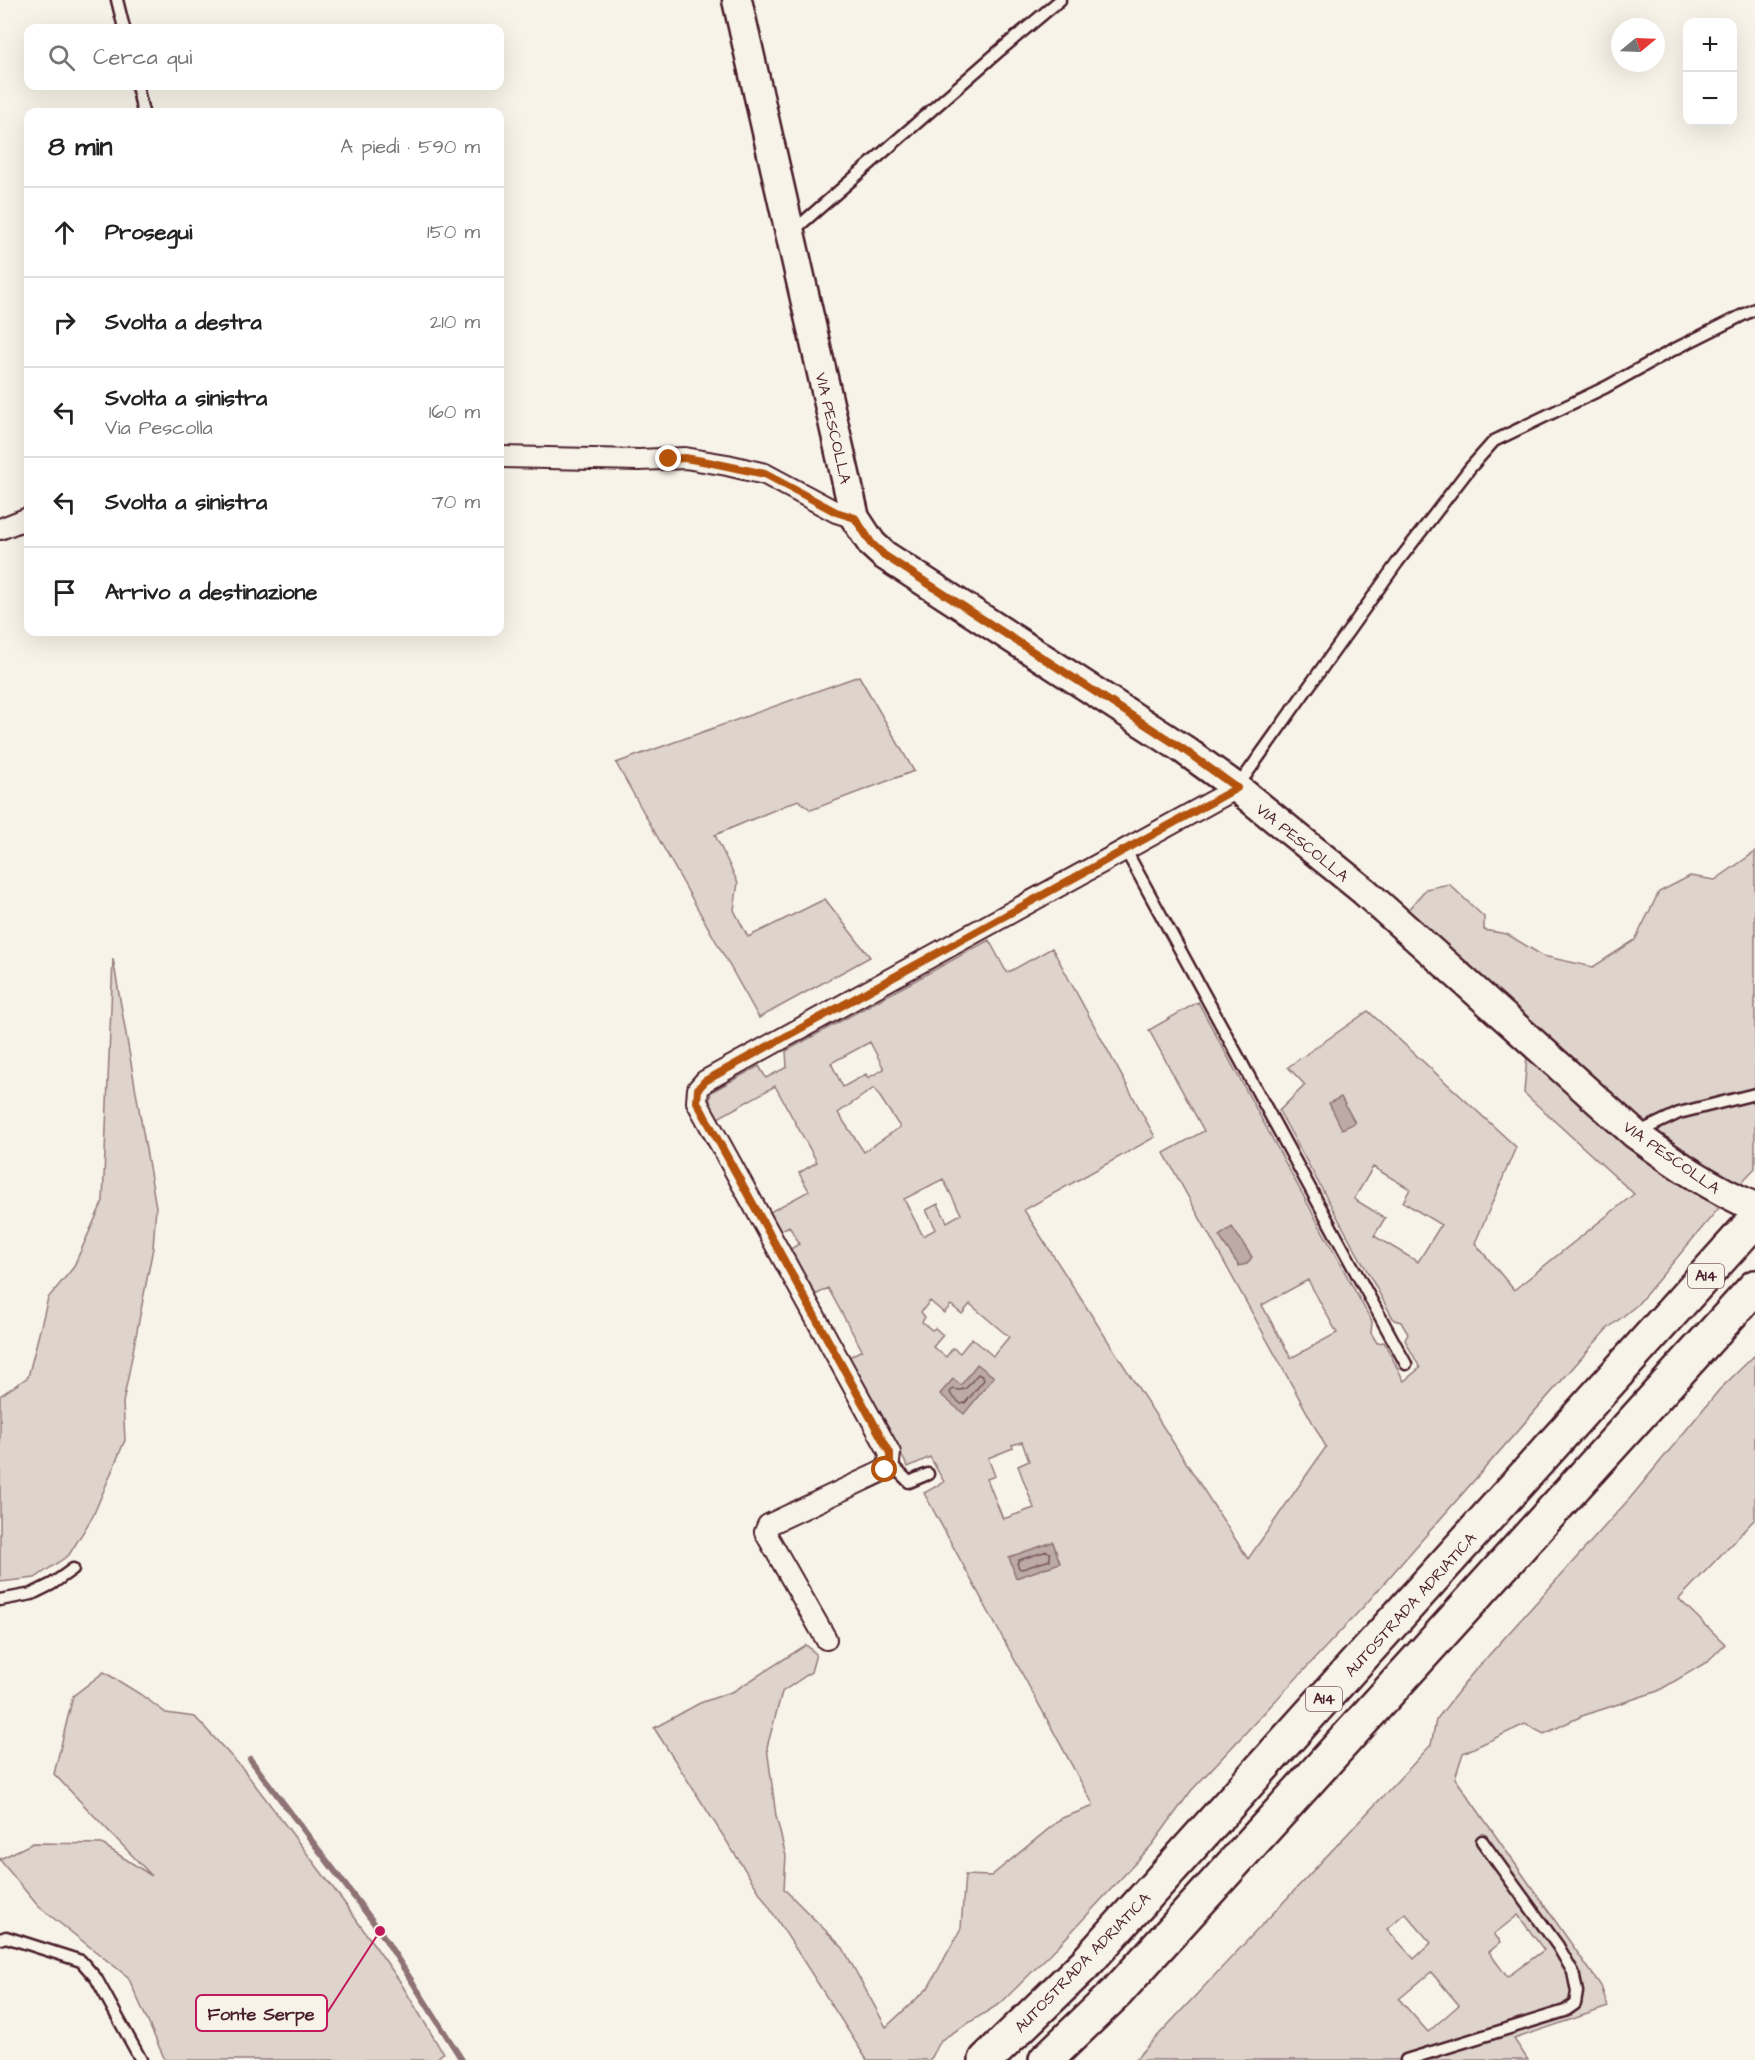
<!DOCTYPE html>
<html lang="it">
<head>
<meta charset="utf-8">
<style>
	body { margin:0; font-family:"Architects Daughter",sans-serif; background:#f6f6f6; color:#222 }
	.controls { position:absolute; right:18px; top:18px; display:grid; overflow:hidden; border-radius:12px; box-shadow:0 6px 24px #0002 }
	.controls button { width:54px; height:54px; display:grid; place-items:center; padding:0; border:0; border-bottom:2px solid #e0e0e0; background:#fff; color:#222; font:30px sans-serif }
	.compass { position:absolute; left:1611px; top:18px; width:54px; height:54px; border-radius:50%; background:#fff; box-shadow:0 6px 24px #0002; rotate:71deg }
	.stop { position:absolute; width:18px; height:18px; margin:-14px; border:4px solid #b45309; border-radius:50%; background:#fff }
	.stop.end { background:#b45309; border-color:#fff; box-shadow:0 2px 6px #0008 }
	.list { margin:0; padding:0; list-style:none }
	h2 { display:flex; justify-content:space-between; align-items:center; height:78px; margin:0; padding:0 24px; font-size:26px }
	h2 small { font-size:20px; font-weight:400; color:#767676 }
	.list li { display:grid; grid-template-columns:39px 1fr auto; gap:18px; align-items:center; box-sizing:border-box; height:90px; padding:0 24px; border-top:2px solid #e0e0e0 }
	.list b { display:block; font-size:22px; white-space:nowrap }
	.list p { margin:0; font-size:20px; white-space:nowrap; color:#767676 }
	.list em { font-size:20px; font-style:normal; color:#767676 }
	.icon { flex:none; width:33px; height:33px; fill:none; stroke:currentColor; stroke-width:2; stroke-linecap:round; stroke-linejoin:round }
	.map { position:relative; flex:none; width:1755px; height:2060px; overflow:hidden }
	.search { position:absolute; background:#fff; box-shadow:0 6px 24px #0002; left:24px; top:24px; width:480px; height:66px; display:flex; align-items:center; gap:15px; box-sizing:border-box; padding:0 21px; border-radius:12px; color:#767676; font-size:22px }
	.panel { position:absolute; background:#fff; box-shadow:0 6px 24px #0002; left:24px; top:108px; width:480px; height:528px; border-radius:12px }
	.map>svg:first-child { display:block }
</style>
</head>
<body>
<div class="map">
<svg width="1755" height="2060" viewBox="0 0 1755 2060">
	<rect width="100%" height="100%" fill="#f7f3e8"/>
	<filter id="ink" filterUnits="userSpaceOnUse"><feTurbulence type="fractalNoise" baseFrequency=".0167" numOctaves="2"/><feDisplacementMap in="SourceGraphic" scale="12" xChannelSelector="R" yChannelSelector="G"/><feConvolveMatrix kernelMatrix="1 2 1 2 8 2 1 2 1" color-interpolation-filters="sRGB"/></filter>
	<g filter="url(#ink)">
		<!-- green -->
		<g fill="#ded4cc" stroke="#947a7c" stroke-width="1.5" fill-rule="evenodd">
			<path d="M859,676L914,771L811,810L798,800L715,835L738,883L734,910L748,937L825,899L870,957L759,1018L616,763Z"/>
			<path d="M1755,852V1168L1740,1184L1715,1173L1667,1145L1406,912L1426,889L1449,884L1484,917V930L1507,934L1543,956L1593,967L1635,940L1659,892L1690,876L1715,880Z"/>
			<path d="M989,940L1007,973L1052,948L1155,1137L1024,1210L1248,1559L1326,1447L1164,1153L1204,1131L1149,1030L1198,1002L1372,1322L1371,1333L1377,1343L1384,1342L1404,1381L1420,1368L1405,1340L1408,1334L1401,1322L1394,1320L1279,1111L1305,1085L1288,1067L1368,1011L1516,1147L1475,1243L1514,1290L1634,1194L1524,1093L1527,1055L1627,1143L1719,1208L1637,1305L1606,1330L1364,1606L1191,1791L1152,1845L1062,1942L1001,2003L941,2040L932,2057L929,2060H867L654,1728L700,1703L734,1691L806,1645L816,1654L811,1672L782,1692L767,1747L776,1816L786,1856L784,1889L843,1948L886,2027L928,1988L961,1928L965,1875L991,1876L1062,1818L1094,1806L924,1493L944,1482L930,1457L908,1467L847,1358L862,1350L828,1288L812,1297L787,1251L799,1244L789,1226L777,1233L709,1107L711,1092L759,1066L766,1078L787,1067L786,1051ZM870,1042L884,1069L868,1078L866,1074L843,1087L831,1063ZM775,1086L817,1162L799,1173L809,1191L770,1212L718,1118ZM874,1088L900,1127L864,1152L838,1113ZM1373,1167L1410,1189L1403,1202L1441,1225L1418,1262L1374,1236L1385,1218L1354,1199ZM943,1179L961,1214L947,1222L938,1204L926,1210L936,1229L923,1236L904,1199ZM1308,1280L1337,1333L1291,1358L1262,1305ZM930,1301L944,1313L951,1305L962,1314L970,1304L1009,1337L993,1356L972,1338L960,1353L953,1348L946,1357L933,1347L943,1335L935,1328L932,1330L922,1322L925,1317L921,1312ZM1022,1442L1029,1461L1018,1466L1034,1508L1003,1519L987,1479L995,1476L988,1458L1013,1448L1012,1445Z"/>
			<path d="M113,959L156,1207L153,1248L123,1403L125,1440L93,1516L69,1555L35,1578L0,1582V1396L28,1377L48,1298L73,1268L103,1201Z"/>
			<path d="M1755,1355V1519L1679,1599L1725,1644L1707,1662L1658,1691L1582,1716L1544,1734L1525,1724L1463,1753L1455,1778L1601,1986L1608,2007L1514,2039L1528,2060H1135L1431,1745L1436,1720L1471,1675L1631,1497L1719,1390ZM1405,1913L1431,1943L1414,1959L1387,1929ZM1518,1915L1544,1950L1507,1977L1489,1952L1501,1942L1494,1934ZM1431,1972L1459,2005L1428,2032L1399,1999Z"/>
			<path d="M104,1672L140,1694L166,1713L195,1717L243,1769L343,1901L399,1980L443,2053L435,2060H165L128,1977L38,1906L0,1860V1859L33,1843L102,1844L152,1876L54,1774L73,1696Z"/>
		</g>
		<!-- water -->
		<g fill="#bcaaa7" stroke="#8e7275" stroke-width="1.5">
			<path d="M1341,1097L1355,1123L1342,1129L1329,1103Z"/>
			<path d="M1232,1227L1252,1257L1247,1264L1239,1266L1219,1236Z"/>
			<path d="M977,1364L994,1377L964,1414L940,1394L953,1379L961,1385Z"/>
			<path d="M1053,1542L1060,1563L1016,1578L1009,1557Z"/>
		</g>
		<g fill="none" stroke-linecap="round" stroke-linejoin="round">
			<!-- shore -->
			<g stroke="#78575d" stroke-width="1.5">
				<path d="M978,1374L983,1377L984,1380L965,1403L961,1404L951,1395L950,1392L953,1389C968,1393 968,1384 978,1374Z"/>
				<path d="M1047,1551L1050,1553V1560L1022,1569L1019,1568L1017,1563L1019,1560Z"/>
			</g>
			<!-- stream -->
			<path stroke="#8e7275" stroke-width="6" d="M250,1759L380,1931L462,2060"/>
			<defs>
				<g id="lane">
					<path d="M117,0L124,28"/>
					<path d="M137,86L143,112"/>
					<path d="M792,232L998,52L1060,0"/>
					<path d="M1238,786L1397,563L1470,468L1494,441L1606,387L1671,351L1755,309"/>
					<path d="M1125,849L1406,1364"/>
					<path d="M1639,1132L1679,1113L1755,1094"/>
					<path d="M889,1462L909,1482L928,1474"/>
					<path d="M0,1600L32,1594L52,1584L73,1569"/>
					<path d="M0,1939L6,1937L81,1961L96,1978L141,2060"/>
					<path d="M1406,2060L1565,2011L1575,2004L1577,1992L1573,1972L1558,1946L1482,1841"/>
				</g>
				<g id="street">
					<path d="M500,457L639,460L685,458L727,465L765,474L836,512L855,518"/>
					<path d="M0,529L28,518"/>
					<path d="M826,1639L765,1532L768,1525L885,1470L889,1462L890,1453L697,1102L698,1089L705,1081L1237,788"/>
				</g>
				<path id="secondary" d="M737,0L855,518L872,544L884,555L1183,749L1237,788L1364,891L1635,1134C1673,1162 1711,1188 1755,1207"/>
				<g id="highway">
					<path d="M986,2060L1086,1963L1755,1220"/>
					<path d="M1046,2060L1117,1992L1755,1287"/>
				</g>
			</defs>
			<!-- lane casing -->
			<use href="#lane" stroke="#4a1f2b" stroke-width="15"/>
			<!-- street casing -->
			<use href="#street" stroke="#4a1f2b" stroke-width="24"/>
			<!-- secondary casing -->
			<use href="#secondary" stroke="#4a1f2b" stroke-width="33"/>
			<!-- highway casing -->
			<use href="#highway" stroke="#4a1f2b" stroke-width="38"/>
			<!-- lane -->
			<use href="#lane" stroke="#f7f3e8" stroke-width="10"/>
			<!-- street -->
			<use href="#street" stroke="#f7f3e8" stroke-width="20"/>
			<!-- secondary -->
			<use href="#secondary" stroke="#f7f3e8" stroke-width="28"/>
			<!-- highway -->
			<use href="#highway" stroke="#f7f3e8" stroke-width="33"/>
		</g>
	</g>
	<g fill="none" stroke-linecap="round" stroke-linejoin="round" filter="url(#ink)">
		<!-- route -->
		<path stroke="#b45309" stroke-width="8" d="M669,459L685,458L708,462L765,474L836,512L855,518L872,544L884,555L1183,749L1237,788L705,1081L698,1089L697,1102L890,1453V1462L885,1470"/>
	</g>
	<g text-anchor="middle" stroke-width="6" stroke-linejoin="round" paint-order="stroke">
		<!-- shield labels -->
		<g fill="#f7f3e8" stroke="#7e5f64" stroke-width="1.5">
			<rect x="1688" y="1264" width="36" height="24" rx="4.5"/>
			<rect x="1306" y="1687" width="36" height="24" rx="4.5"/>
		</g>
		<g font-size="15" font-weight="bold" fill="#4a1f2b">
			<text x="1706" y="1281">A14</text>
			<text x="1324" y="1704">A14</text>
		</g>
		<!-- street labels -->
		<g font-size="16" fill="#4a1f2b" stroke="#f7f3e8">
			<text transform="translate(834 428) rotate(77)" y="6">VIA PESCOLLA</text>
			<text transform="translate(1303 842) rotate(39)" y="6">VIA PESCOLLA</text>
			<text transform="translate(1672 1157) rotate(35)" y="6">VIA PESCOLLA</text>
			<text transform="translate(1410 1604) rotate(-48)" y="6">AUTOSTRADA ADRIATICA</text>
			<text transform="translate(1082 1962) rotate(-46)" y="6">AUTOSTRADA ADRIATICA</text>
		</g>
	</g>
	<!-- callouts -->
	<path fill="none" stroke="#c2185b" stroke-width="2" d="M380 1931L327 2013"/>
	<circle fill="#c2185b" stroke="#f7f3e8" stroke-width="2" cx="380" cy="1931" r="6"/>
	<rect fill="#f7f3e8" stroke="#c2185b" stroke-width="2" x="196" y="1995" width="131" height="36" rx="6"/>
	<g font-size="18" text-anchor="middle" font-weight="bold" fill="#4a1f2b">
		<text x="261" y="2020">Fonte Serpe</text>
	</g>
</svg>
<div class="controls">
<button>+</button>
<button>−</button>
</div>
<svg class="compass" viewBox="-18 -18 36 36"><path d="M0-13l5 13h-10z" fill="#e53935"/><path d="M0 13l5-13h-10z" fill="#767676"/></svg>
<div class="stop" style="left:885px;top:1470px"></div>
<div class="stop end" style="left:669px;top:459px"></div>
<div class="search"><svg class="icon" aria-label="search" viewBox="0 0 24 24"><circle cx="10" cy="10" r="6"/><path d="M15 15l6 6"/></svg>Cerca qui</div>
<section class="panel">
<h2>8 min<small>A piedi · 590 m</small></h2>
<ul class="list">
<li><svg class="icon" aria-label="ahead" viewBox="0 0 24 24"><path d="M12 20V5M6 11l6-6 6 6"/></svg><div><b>Prosegui</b></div><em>150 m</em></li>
<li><svg class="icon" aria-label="right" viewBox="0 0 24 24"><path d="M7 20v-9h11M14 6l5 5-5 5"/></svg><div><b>Svolta a destra</b></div><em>210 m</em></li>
<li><svg class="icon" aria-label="left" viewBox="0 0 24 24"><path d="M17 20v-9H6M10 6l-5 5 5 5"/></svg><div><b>Svolta a sinistra</b><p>Via Pescolla</p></div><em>160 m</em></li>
<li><svg class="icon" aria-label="left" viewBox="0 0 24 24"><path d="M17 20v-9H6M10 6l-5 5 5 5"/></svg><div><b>Svolta a sinistra</b></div><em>70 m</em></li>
<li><svg class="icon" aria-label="arrive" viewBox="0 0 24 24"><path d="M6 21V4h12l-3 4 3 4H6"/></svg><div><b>Arrivo a destinazione</b></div></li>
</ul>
</section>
</div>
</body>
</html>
